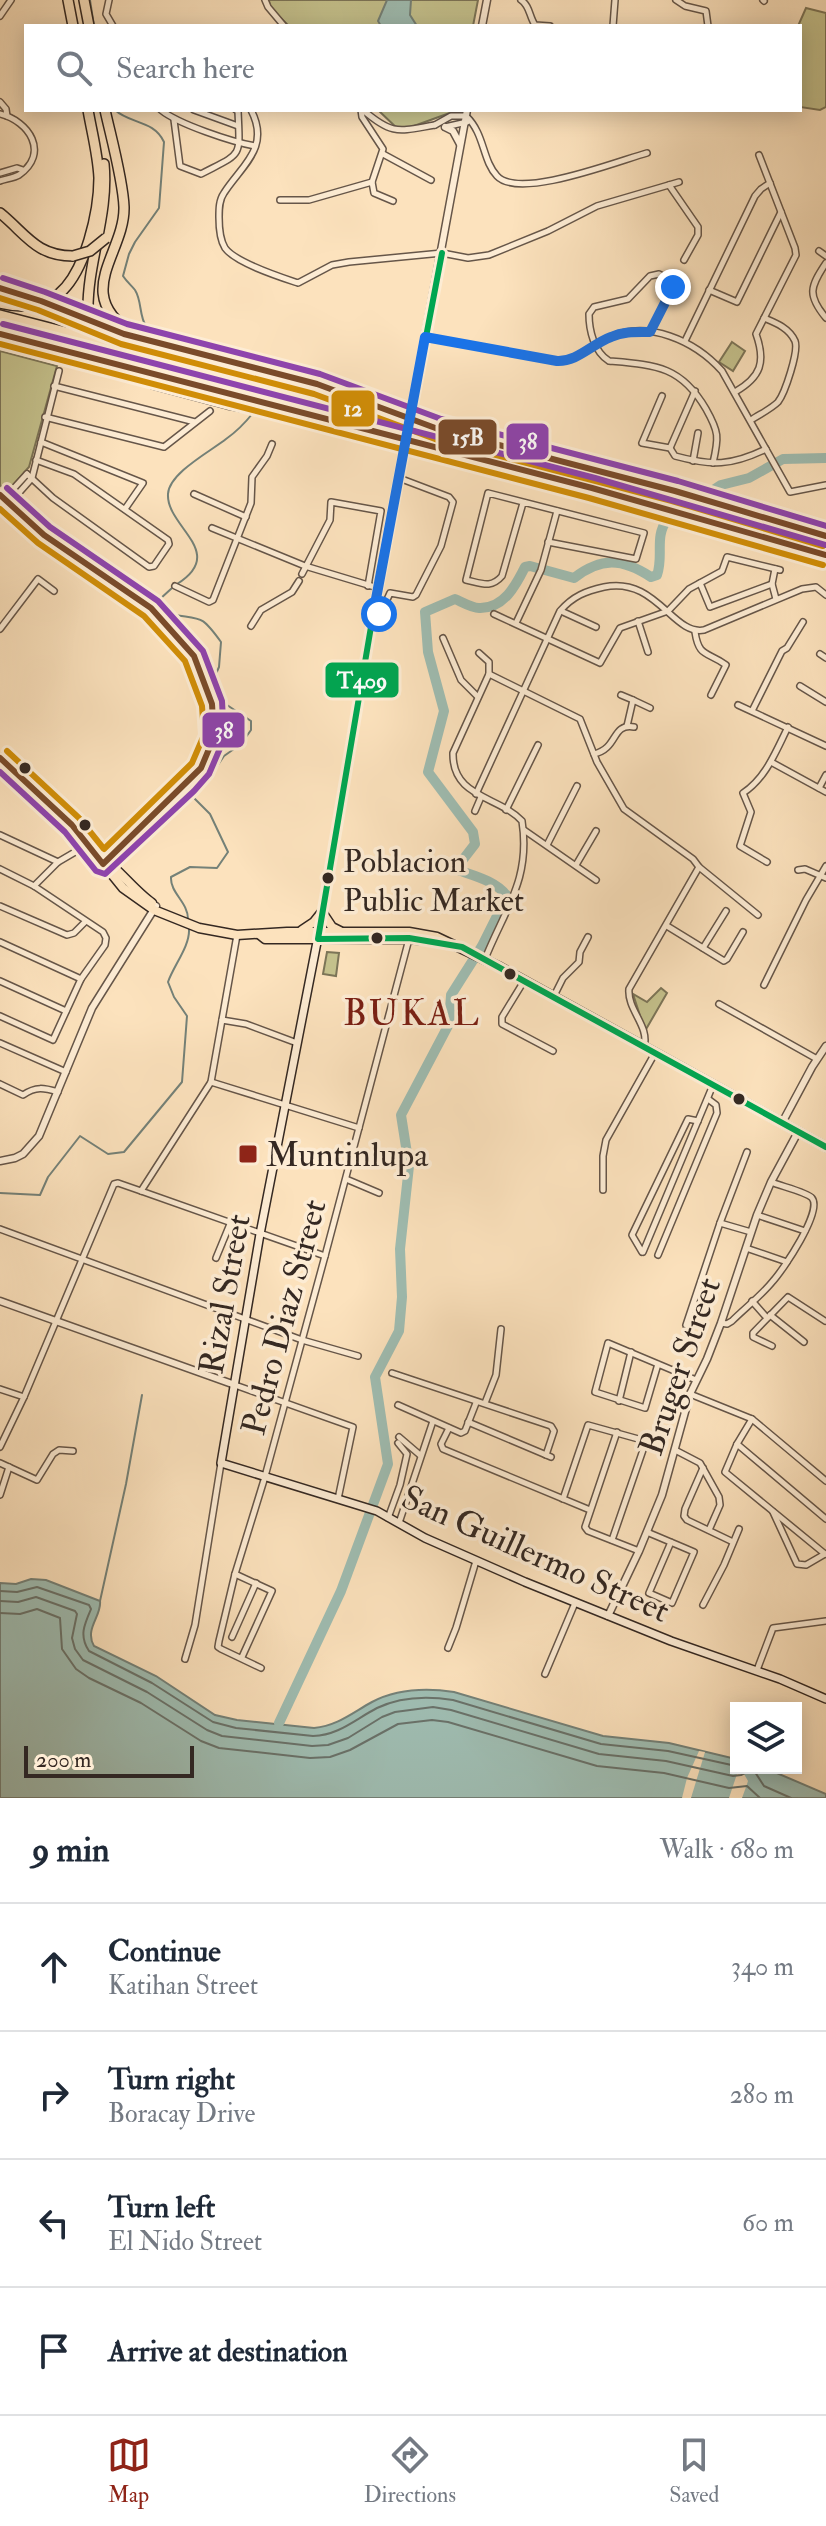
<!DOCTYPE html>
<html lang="en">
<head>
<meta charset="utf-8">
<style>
	body { margin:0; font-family:"IM FELL Double Pica",serif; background:#f6f6f7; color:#1f2937 }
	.controls { position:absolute; right:24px; bottom:24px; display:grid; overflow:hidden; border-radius:0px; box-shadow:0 4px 20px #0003 }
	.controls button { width:72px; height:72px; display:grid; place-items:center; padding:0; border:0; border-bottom:2px solid #e0e1e3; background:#fff; color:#1f2937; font:40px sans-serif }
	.scale { position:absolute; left:24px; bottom:20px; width:170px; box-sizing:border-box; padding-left:8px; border:4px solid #342822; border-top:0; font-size:22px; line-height:28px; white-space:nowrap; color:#342822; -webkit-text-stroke:6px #fdecd4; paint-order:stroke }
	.stop { position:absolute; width:24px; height:24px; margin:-18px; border:6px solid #1a73e8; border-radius:50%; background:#fff }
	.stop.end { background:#1a73e8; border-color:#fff; box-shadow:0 2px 8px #0008 }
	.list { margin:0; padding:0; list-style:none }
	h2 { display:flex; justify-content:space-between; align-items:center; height:104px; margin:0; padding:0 32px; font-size:34px }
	h2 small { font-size:26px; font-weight:400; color:#747a83 }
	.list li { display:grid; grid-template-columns:52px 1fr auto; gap:24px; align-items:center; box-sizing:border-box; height:128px; padding:0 32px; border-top:2px solid #e0e1e3 }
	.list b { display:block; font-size:30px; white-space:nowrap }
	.list p { margin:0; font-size:26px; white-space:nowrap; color:#747a83 }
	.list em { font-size:26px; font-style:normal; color:#747a83 }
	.icon { flex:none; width:44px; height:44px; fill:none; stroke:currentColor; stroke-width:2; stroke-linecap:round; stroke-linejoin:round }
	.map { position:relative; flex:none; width:826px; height:1798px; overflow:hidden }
	.search { position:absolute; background:#fff; box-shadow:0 4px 20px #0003; left:24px; right:24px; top:24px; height:88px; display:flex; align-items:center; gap:20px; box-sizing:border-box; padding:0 28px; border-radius:0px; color:#747a83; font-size:30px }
	.sheet { height:616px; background:#fff }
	nav { display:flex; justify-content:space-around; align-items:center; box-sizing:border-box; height:112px; border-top:2px solid #e0e1e3; background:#fff; font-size:22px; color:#747a83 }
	nav a { display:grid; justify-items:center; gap:4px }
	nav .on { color:#8f2418 }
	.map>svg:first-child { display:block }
</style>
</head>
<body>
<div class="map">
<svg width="826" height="1798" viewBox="0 0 826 1798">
	<rect width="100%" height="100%" fill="#fce2bd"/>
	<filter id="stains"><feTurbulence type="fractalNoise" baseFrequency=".0025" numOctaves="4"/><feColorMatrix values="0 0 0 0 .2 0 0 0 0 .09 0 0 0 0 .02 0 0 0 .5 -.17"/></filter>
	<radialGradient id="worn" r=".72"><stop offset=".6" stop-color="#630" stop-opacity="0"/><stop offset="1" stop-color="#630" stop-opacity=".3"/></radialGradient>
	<!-- green -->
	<g fill="#c5c28d" stroke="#7c7558" stroke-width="2">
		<path d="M269,0H478L473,26H289L270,8Z"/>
		<path d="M806,8L826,13V107L820,110L800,107V26H798Z"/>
		<path d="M378,110H458L400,131Z"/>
		<path d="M732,342L745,351L733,371L719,362Z"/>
		<path d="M0,351L57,366L29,467L7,492L0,485Z"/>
		<path d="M327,952L339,953L336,976L323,974Z"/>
		<path d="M661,988L667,993L645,1031L633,994L647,1002Z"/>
	</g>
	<!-- water -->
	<g fill="#9fbdb2" stroke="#748178" stroke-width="2">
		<path d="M387,0H411L410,15L417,26H381L378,21Z"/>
		<path d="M31,1579L46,1580L100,1601C102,1616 84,1629 94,1646L156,1676L215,1715L237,1720L314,1728C337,1726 352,1713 372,1702C397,1689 427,1688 454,1692L603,1736L669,1743L736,1759V1768H765L826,1794V1798H0V1583L16,1584Z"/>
	</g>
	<!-- pier -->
	<g fill="#fce2bd">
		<path d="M699,1751L705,1752L691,1798H682L687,1778Z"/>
		<path d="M739,1768H746L744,1774L748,1781L746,1787L742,1798H729Z"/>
	</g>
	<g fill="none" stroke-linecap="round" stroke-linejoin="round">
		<!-- shore -->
		<g stroke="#6a726a" stroke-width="2">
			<path d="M0,1591L17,1592L37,1587L89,1605L91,1609C84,1625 79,1636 89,1651L152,1683L213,1722L236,1728L313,1736C339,1735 354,1720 377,1708C400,1697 428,1696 453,1700L601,1744L668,1751L736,1766"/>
			<path d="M0,1601L18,1602L36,1597L75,1611L77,1614L72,1638L75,1649L83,1660L147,1692L207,1730L222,1736L312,1746L328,1745L348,1738L382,1717L395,1712L433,1707L451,1710L599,1754L666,1761L733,1776L741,1775L753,1769L764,1786L791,1798"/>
			<path d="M0,1613L20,1614L37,1609L60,1618L62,1649L76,1669L89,1678L141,1703L201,1741L219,1748L310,1758L330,1757L350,1750L398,1724L432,1720L448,1722L597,1766L664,1773L729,1788L747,1786L760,1798"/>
		</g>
		<!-- stream -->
		<g stroke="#748178" stroke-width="2">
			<path d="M90,0L94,26"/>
			<path d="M115,110C130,124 154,120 164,142L159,208L135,242L129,254L123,276C127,282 131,285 135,290C142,301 139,316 146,326C157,340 215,349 234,358"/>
			<path d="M177,584C228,552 166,527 168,494C169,473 211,451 226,439C236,432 245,423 253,413"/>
			<path d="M172,588L160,599L169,614C202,620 200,613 221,642L219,667L211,685L218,699L251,721V730L241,744L224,756L209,778L190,794L210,814L228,852L217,868L190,867L171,877C170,893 188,902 188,919"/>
			<path d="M0,1193L40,1195L48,1177L80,1136L108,1154L124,1152L182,1082L187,1016L174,997L168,982C174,965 190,946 189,929"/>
			<path d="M100,1601L126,1484L142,1395"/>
		</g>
		<!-- river -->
		<g stroke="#9fbdb2" stroke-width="10">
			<path d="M715,489L721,485L749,478L783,459L826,458"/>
			<path d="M279,1723L341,1591L388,1464L375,1377L399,1331L402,1297L400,1249L409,1166L401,1115L449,1024L451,995L482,946L507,896C496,881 475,876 458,870V866L475,844L473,832L428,772L444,711L428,652L425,612L455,599C462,602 472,608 479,608C504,609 516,585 525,567L530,566L574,578C601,557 622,558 651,577L657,575C664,556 654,537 667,520"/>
		</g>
		<!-- motorway-tunnel -->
		<path stroke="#d4bd9e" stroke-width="9" stroke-dasharray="9 4.5" stroke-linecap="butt" d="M89,316C95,358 115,371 153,384"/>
		<defs>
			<g id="minor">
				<path d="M109,0L106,14L113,26"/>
				<path d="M265,0L268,7L284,26"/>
				<path d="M521,0C530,6 529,16 535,25L550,26"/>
				<path d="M676,0L685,6L706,11L708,26"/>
				<path d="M763,0L764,1"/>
				<path d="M0,16L11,0"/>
				<path d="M613,26L615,0"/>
				<path d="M0,102L6,109L7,116"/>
				<path d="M161,110C178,124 232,142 255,146"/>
				<path d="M194,110L238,126"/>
				<path d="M251,110C271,148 241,166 224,193C219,200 219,209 219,217C219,226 220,240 225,248C236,263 280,277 298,283L332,265L349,262L442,253L468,258L489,255L548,231L597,206L679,182"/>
				<path d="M363,110C393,136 399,131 435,125"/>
				<path d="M0,114C29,121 50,153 19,175C14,178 5,179 0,181"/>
				<path d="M174,120L180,166L201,174C243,152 240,159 238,111L236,110"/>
				<path d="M435,125L451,116H466C485,134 482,160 497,176C519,200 618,161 647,153"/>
				<path d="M445,127L467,122"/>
				<path d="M383,154L431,180"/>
				<path d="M0,173L17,168L23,170"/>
				<path d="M372,182L374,193L393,201"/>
				<path d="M669,185L698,227V235L684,260"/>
				<path d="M280,200H309L372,182L383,149L362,117L361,110"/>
				<path d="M819,251L826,256"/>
				<path d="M826,263C810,287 807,295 826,318"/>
				<path d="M709,290L737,302L781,212"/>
				<path d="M650,332L673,287L672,281L659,274L650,276L628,299L594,307L589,314C589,330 594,352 609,361C656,365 681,366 706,409C719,432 719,437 713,463"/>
				<path d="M425,337L557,361C576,361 591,346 608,338C648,319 695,341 722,371L790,492L826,485"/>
				<path d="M685,341L755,196L761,189L770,183"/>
				<path d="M54,386L195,422"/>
				<path d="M735,392C761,377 766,362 756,334L796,255L795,248L759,155"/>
				<path d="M662,396L642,443L670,448L675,456C712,466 731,466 766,449"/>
				<path d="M45,417L164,447L210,411"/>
				<path d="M751,420C760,414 771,409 778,402C785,393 799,351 795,341C789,328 776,323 764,318"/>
				<path d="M41,442L143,483L125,509"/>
				<path d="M670,448L695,391"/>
				<path d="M693,461L698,433"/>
				<path d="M27,474L53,498L149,567L154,566L169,544L168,540L74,474L36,460"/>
				<path d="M194,494L246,517"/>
				<path d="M4,499L27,474"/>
				<path d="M523,503L502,576C491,589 481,583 466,580L488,493L644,533L636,559L548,542"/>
				<path d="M8,505L32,478L59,371"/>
				<path d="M212,528L305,566L378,588"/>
				<path d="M775,569L772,584L776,599"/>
				<path d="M302,574L330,520L331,502L381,511L368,586"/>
				<path d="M700,583L710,607L772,584"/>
				<path d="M175,586L209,602L213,600L251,503L252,477L267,456L272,444"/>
				<path d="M561,611L596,627"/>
				<path d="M494,614L600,663L620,628L668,611L689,589L722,571L727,557L780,570"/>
				<path d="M373,615L381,613L390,593L413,597L416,595L441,546L453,502L449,497L399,478"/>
				<path d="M638,621L648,652"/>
				<path d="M516,623L541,570L557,511"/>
				<path d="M251,626L261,610L292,592L299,581"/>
				<path d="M0,629L38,579L54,591"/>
				<path d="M695,632C699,658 707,651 726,665L711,695"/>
				<path d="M443,638L461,680L478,697"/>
				<path d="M479,653L489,662V674"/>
				<path d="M820,654L826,658"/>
				<path d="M800,686L826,702"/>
				<path d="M621,695L633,700"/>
				<path d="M738,705L826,746"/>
				<path d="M752,711L782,651L787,648L803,622"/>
				<path d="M627,726L633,700L650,708"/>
				<path d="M594,754C619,748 611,723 634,727"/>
				<path d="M771,762L826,792"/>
				<path d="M819,788L826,775"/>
				<path d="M476,794L560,611C573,596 586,591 604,587C656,576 673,636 704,630L802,589L816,587L826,595"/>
				<path d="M506,810L538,745"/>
				<path d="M475,811L481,797"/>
				<path d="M524,830L596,880"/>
				<path d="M0,835L58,862"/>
				<path d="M547,845L577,786"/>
				<path d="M767,862L740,846L751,812L743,793C766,778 776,751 788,727"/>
				<path d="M576,865L596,831"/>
				<path d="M0,869L34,886L103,932L106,938L105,945L81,979L53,1040L0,1016"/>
				<path d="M798,870L805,869L826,878"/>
				<path d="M34,886L58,862L87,845"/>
				<path d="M0,906L67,935L74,933L85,922"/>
				<path d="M667,926L724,961L727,959L743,932"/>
				<path d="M0,942L81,979"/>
				<path d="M703,948L726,911"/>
				<path d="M485,959C505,909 531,879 522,821C499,796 452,798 453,753L489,674L580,719L597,762L624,809L693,859L699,867L758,915"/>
				<path d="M0,981L66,1011"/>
				<path d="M524,981L502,1017V1024L553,1051"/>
				<path d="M764,985L806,900L826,866"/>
				<path d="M554,996L563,978L579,962L580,952L588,937"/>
				<path d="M719,1004L817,1059"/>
				<path d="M222,1020L246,1024L297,1043"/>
				<path d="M0,1043L66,1072"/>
				<path d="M644,1047C650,1026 627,1010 629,989L699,867"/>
				<path d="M211,1082L359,1128"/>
				<path d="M0,1084L23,1095C36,1086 44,1088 58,1092"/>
				<path d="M346,1179L379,1193"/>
				<path d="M603,1190V1156L606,1140L655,1053"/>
				<path d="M141,1191L211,1082L237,935"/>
				<path d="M757,1215L805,1231"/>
				<path d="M720,1223L751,1232"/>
				<path d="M0,1229L302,1340L358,1356"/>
				<path d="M746,1248L787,1262"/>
				<path d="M642,1252L632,1235L688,1119L698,1121"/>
				<path d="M643,1252L713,1085"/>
				<path d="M658,1255L717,1113L716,1105L708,1099"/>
				<path d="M216,1258L230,1224"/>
				<path d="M752,1301L767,1318"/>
				<path d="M770,1315L804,1342"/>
				<path d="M721,1323L727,1324L732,1321C745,1308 761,1296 773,1281C783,1270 823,1211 812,1198C807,1192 780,1186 771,1182"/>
				<path d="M686,1325L720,1223L747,1152"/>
				<path d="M772,1346L753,1337V1333L788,1297L825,1321"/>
				<path d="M658,1364L645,1408L595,1392L608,1343L696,1380"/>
				<path d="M392,1373L551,1426L554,1431L546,1455"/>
				<path d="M235,1385L353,1427L338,1499"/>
				<path d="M0,1389L24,1397"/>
				<path d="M690,1394L752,1419L826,1481"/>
				<path d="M619,1401L631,1352"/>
				<path d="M485,1403L496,1375L501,1329"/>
				<path d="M398,1405L461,1433L465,1431L476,1403"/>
				<path d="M752,1419L737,1444L725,1472L825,1554"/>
				<path d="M468,1422L551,1457"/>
				<path d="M449,1428L441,1444L443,1449L590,1510"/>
				<path d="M617,1432L585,1527L588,1531L639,1551"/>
				<path d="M399,1437L420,1455"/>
				<path d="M737,1444L826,1519"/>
				<path d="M0,1447L24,1397L114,1184L118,1183L141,1191L325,1256"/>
				<path d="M675,1450L700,1463L719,1497L720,1505L709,1530"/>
				<path d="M0,1463L37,1480L53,1454L59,1450L73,1451"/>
				<path d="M703,1468L685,1509L684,1516L687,1520L733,1542"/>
				<path d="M0,1495L9,1467"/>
				<path d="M563,1499L588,1425L642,1440L643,1450L612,1540"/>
				<path d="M773,1512L797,1564L806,1565L825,1554"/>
				<path d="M388,1518L400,1485L407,1454L398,1443"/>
				<path d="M399,1523L433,1421"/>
				<path d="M647,1532C663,1539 678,1545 694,1552L672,1603L649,1593L671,1542"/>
				<path d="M235,1574L272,1591L242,1657"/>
				<path d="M703,1605L724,1565L739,1529"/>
				<path d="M232,1637L256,1583"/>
				<path d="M448,1648L456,1628L476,1561"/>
				<path d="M185,1659L195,1625L221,1463"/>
				<path d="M261,1668L221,1649L218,1647L219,1641L235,1574L264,1480L325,1256L409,939"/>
				<path d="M757,1670L773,1628L826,1621"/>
				<path d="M545,1674L575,1603"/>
			</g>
			<g id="tertiary">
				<path d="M482,26L487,0"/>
				<path d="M445,127L453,131L460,144"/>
				<path d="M413,402L467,110"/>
				<path d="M319,931L352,734L402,460"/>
				<path d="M782,1123L812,1067L826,1046"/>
				<path d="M0,1161L15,1158L23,1154L39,1136L92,1008L156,906"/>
				<path d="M0,1301L235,1385"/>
				<path d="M608,1616L639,1551L662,1495L690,1394L707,1359L721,1323L757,1215L771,1182L798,1132"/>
			</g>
			<g id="secondary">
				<path d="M0,495L44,535L151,608L194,656L212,704L214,737L201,768L187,784L103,864"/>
				<path d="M0,504L39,541L146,613L178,646L186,658L202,699L205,736L195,762L182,778L99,857"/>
				<path d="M318,937L260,1234L221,1463L377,1511L425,1538L525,1582L671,1641L780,1679L826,1699"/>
			</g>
			<g id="trunk">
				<path d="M0,758L72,825L123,888L154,910L199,928L237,935L287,932H409L437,937L500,967L826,1147"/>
				<path d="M99,857C114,863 134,891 152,903"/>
				<path d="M302,930L314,922L322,912L332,927L340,931"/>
				<path d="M260,935L265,939H409L442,942"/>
			</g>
			<g id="motorway">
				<path d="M68,0L73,26"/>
				<path d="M84,0L89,26"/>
				<path d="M105,110C111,137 123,180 124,207C125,254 70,294 134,334"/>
				<path d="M0,213C26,234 36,256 73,256"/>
				<path d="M0,288L41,301"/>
				<path d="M0,303C53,316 75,286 89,240C95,220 99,199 99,178C98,155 92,133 88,110"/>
				<path d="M49,304L124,334L317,384L397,413"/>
				<path d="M88,312C87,262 109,215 104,164"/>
				<path d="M0,315L597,470L826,536"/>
				<path d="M0,334L592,488L826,555"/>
				<path d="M153,384L228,404L306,419"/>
			</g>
		</defs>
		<!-- minor casing -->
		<use href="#minor" stroke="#665649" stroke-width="8"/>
		<!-- tertiary casing -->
		<use href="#tertiary" stroke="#665649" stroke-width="9"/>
		<!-- secondary casing -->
		<use href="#secondary" stroke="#342822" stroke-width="10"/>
		<!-- trunk casing -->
		<use href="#trunk" stroke="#342822" stroke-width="11"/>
		<!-- motorway casing -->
		<use href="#motorway" stroke="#342822" stroke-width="12"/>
		<!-- minor -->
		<use href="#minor" stroke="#fdecd4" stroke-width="5"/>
		<!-- tertiary -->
		<use href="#tertiary" stroke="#fdecd4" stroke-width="6"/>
		<!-- secondary -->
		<use href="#secondary" stroke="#fdecd4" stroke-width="7"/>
		<!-- trunk -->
		<use href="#trunk" stroke="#fce2bd" stroke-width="8"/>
		<!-- motorway -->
		<use href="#motorway" stroke="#fce2bd" stroke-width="9"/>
		<defs>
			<path id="tertiary-bridge" d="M402,460L413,402"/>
			<g id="motorway-bridge">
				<path d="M73,256L90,251L106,238"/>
				<path d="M41,301L49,304"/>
			</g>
		</defs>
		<!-- tertiary-bridge casing -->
		<use href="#tertiary-bridge" stroke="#665649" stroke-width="9" stroke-linecap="butt"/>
		<!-- motorway-bridge casing -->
		<use href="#motorway-bridge" stroke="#342822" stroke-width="12" stroke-linecap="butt"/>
		<!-- tertiary-bridge -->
		<use href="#tertiary-bridge" stroke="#fdecd4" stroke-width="6"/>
		<!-- motorway-bridge -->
		<use href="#motorway-bridge" stroke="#fce2bd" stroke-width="9"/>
		<defs>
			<g id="bus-1">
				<path d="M0,288L41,301L124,334L317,384L438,429L675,491L826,536"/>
				<path d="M0,334L592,488L826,555"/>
				<path d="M0,495L44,535L151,608L194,656L212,704L214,737L201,768L103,864L72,825L0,758"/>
			</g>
			<g id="bus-2">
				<path d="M0,298L38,310L121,344L314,394L435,439L672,501L823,546"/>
				<path d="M0,344L589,498L823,565"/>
				<path d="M0,509L38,543L144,616L185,661L202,706L204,735L192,763L104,849L79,818L7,751"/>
			</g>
			<g id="bus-3">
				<path d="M3,278L45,292L127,324L320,374L441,419L678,481L826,526"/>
				<path d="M3,324L595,478L826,545"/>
				<path d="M0,772L65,832L96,871L105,874L194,791L209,774L224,739L222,701L203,651L158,601L50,527L7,488"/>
			</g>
			<path id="bus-4" d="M442,253L373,615L318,939L409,938L462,947L826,1147"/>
		</defs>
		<!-- bus-1 casing -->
		<use href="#bus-1" stroke="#fdecd4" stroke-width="12"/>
		<!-- bus-2 casing -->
		<use href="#bus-2" stroke="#fdecd4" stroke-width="12"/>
		<!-- bus-3 casing -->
		<use href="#bus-3" stroke="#fdecd4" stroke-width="12"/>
		<!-- bus-4 casing -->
		<use href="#bus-4" stroke="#fdecd4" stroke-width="12"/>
		<!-- bus-1 -->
		<use href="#bus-1" stroke="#7a4b2a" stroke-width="6"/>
		<!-- bus-2 -->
		<use href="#bus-2" stroke="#d08d07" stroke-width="6"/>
		<!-- bus-3 -->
		<use href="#bus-3" stroke="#8e44ad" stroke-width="6"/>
		<!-- bus-4 -->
		<use href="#bus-4" stroke="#00a651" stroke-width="6"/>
	</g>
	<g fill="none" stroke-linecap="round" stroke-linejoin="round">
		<!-- route -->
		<path stroke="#1a73e8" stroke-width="10" d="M379,614L373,615L425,337L557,361C577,362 592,344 611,337C624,331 637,332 650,332L673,287"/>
	</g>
	<!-- markers -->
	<g fill="#342822" stroke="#fdecd4" stroke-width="3">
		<circle cx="25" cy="768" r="7"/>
		<circle cx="85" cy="825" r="7"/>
		<circle cx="328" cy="878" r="7"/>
		<circle cx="377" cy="938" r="7"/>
		<circle cx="510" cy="974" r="7"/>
		<circle cx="739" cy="1099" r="7"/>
	</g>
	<rect fill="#8f2418" stroke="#fdecd4" stroke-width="3" x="238" y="1144" width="20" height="20" rx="4"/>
	<g text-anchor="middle" stroke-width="7" stroke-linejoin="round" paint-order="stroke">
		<!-- bus labels -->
		<g font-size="32" fill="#342822" stroke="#fdecd4" text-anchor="start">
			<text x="343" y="872">Poblacion<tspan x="343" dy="39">Public Market</tspan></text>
		</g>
		<!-- poi labels -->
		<g font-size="34" fill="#342822" stroke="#fdecd4" text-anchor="start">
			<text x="266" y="1166">Muntinlupa</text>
		</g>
		<!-- street labels -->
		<g font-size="34" fill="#342822" stroke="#fdecd4">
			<text transform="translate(224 1294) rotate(-80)" y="12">Rizal Street</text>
			<text transform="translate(283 1317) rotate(-75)" y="12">Pedro Diaz Street</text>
			<text transform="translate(679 1366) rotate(-71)" y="12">Bruger Street</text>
			<text transform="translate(536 1553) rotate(24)" y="12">San Guillermo Street</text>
		</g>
		<!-- neighbourhood labels -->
		<g font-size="36" letter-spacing="2" fill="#7a1f14" stroke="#fdecd4">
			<text x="412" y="1025">BUKAL</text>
		</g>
	</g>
	<g stroke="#fdecd4" stroke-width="3">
		<rect x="330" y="389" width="46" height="39" rx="8" fill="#d08d07"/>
		<rect x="437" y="418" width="61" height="38" rx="8" fill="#7a4b2a"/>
		<rect x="505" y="422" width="45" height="39" rx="8" fill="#8e44ad"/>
		<rect x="324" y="661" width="76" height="38" rx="8" fill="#00a651"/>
		<rect x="201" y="711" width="45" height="38" rx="8" fill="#8e44ad"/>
	</g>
	<g font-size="22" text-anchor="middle" font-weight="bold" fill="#fff">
		<text x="353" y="416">12</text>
		<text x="468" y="445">15B</text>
		<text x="528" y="449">38</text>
		<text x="362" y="688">T409</text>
		<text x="224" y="738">38</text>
	</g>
	<rect width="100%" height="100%" filter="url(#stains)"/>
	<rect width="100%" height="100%" fill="url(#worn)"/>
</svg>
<div class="controls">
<button><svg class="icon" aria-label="layers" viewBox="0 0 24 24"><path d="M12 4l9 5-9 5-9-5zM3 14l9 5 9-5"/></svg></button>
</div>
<div class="scale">200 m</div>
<div class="stop" style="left:379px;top:614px"></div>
<div class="stop end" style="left:673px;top:287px"></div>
<div class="search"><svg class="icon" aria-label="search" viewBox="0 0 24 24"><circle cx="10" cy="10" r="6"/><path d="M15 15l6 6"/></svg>Search here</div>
</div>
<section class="sheet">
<h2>9 min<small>Walk · 680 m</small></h2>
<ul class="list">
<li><svg class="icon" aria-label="ahead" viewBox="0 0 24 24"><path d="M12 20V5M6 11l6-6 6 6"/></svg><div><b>Continue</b><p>Katihan Street</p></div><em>340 m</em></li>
<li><svg class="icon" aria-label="right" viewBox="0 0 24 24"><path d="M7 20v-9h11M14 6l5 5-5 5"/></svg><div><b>Turn right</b><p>Boracay Drive</p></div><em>280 m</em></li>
<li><svg class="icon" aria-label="left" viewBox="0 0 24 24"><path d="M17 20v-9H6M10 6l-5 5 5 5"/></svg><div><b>Turn left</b><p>El Nido Street</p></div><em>60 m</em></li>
<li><svg class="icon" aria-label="arrive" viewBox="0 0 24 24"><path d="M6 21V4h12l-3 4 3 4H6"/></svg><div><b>Arrive at destination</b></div></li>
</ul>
</section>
<nav>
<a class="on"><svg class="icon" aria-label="map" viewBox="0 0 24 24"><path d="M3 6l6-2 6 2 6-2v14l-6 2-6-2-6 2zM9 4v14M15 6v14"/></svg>Map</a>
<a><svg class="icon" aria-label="directions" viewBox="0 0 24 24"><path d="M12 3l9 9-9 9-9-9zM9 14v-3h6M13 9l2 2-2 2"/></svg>Directions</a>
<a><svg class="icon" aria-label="saved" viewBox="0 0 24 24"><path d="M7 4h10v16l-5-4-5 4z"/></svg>Saved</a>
</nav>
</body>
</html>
